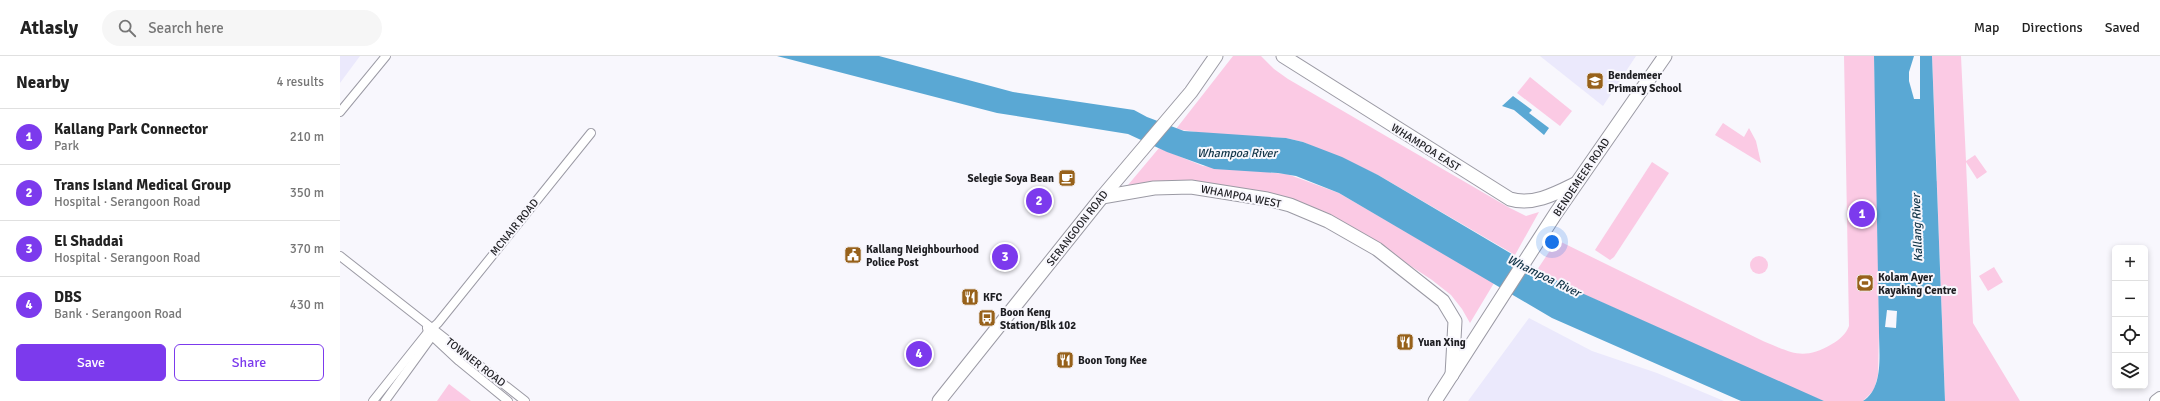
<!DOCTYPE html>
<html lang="en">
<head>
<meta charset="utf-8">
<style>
	body { margin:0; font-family:Signika,sans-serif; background:#f6f6f6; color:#222 }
	.controls { position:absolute; right:12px; bottom:12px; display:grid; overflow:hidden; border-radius:6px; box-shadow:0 2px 6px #0003 }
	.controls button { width:36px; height:36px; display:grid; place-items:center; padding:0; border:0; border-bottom:1px solid #e0e0e0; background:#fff; color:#222; font:20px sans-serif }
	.you { position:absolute; left:1212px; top:186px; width:14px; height:14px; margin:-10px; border:3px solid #fff; border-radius:50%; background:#1a73e8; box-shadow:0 0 0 6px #1a73e833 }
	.badge { display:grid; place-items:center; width:26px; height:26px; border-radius:50%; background:#7c3aed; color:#fff; font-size:13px; font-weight:700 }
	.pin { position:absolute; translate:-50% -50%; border:2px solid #fff; box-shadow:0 1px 4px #0006 }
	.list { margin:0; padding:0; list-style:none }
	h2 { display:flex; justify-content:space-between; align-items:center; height:52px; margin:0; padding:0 16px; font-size:17px }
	h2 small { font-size:13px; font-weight:400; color:#767676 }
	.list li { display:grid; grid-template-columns:26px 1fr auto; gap:12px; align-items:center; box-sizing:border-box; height:56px; padding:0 16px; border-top:1px solid #e0e0e0 }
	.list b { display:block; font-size:15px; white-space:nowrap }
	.list p { margin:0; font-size:13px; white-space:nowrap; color:#767676 }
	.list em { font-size:13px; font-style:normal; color:#767676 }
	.actions { display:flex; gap:8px; padding:12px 16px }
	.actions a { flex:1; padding:9px 0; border:1px solid #7c3aed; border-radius:6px; text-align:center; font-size:14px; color:#7c3aed }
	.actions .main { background:#7c3aed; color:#fff }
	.icon { flex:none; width:22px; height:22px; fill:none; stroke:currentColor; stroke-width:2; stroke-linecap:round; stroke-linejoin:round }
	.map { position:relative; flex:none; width:1820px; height:345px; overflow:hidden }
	header { display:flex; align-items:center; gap:24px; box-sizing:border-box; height:56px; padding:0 20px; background:#fff; border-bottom:1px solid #e0e0e0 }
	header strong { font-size:19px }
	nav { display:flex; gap:22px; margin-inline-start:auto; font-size:14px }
	.search { width:280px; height:36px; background:#f6f6f6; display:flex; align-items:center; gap:10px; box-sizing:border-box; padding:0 14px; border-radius:22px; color:#767676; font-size:15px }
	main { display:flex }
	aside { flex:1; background:#fff }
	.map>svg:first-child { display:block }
</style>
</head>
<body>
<header>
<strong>Atlasly</strong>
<div class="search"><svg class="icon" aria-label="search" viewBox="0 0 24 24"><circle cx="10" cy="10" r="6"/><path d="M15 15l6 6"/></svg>Search here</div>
<nav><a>Map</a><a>Directions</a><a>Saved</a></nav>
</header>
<main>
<aside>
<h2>Nearby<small>4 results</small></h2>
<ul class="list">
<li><span class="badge">1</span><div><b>Kallang Park Connector</b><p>Park</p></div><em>210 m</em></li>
<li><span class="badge">2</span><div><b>Trans Island Medical Group</b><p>Hospital · Serangoon Road</p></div><em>350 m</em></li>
<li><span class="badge">3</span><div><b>El Shaddai</b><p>Hospital · Serangoon Road</p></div><em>370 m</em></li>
<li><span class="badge">4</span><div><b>DBS</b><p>Bank · Serangoon Road</p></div><em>430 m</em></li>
</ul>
<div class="actions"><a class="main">Save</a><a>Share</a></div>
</aside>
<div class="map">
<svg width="1820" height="345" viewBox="0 0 1820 345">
	<rect width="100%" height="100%" fill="#f8f7fd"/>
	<!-- built -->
	<g fill="#ebe9fc">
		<path d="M0,0H20L0,27Z"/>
		<path d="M1200,0H1296L1263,50Z"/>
		<path d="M1189,262L1252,295L1317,317L1384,345H1128Z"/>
	</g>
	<!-- green -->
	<g fill="#fbcae4">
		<path d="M893,0H921L934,13L948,23L1168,151L1186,160L1199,156L1175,199L1038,119L963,86L946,82L870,78L836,73Z"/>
		<path d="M1504,0H1534L1538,126L1597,125L1592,0H1621L1626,105L1635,99L1647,116L1637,123L1626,106L1633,267L1680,345H1605L1597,130L1537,131L1539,276L1538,319L1534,334L1523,345H1484L1461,336L1241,237L1197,214L1217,184L1423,285C1452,297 1463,305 1492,288C1499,284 1506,278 1509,270Z"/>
		<path d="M1190,21L1232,55L1220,70L1177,37Z"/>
		<path d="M1383,67L1404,81L1409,72L1416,85L1421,107L1375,79Z"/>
		<path d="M819,92L863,110L947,118L999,137L1154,227L1130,267L1122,253L1111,239L1092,224L1042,191L963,151L812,127L788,129Z"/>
		<path d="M1312,106L1329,117L1274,201L1270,204L1255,194Z"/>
		<circle cx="1419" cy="209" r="9"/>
		<path d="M1654,211L1663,226L1648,235L1639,220Z"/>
		<path d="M109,328L131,345H97Z"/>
	</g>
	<!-- water -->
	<g fill="#5aa8d4">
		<path d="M437,0H539L673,36L794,54L807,61L844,75L946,82L963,86L1002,101L1038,119L1226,230L1484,345H1401L1385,338L1212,262L999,137L956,120L938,117L874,113L827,96L788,78L657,57Z"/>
		<path d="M1534,0H1592L1605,345H1523C1544,332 1539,297 1539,276Z"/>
		<path d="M1173,40L1192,54L1189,57L1209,72L1204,79L1174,54L1162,50Z"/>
	</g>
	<!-- pier -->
	<g fill="#f8f7fd">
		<path d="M1574,0H1580V43H1574L1569,25V16Z"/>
		<path d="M1547,254L1557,255L1556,272L1545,271Z"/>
	</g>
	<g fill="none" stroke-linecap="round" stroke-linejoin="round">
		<defs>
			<g id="street">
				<path d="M0,56L46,0"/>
				<path d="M0,200L185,345"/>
				<path d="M87,272L88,276L119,305L168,345"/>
				<path d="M33,345L88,276L98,267L251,77"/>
				<path d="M45,345L95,276"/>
			</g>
			<path id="secondary" d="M1816,345L1820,342"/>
			<g id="primary">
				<path d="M943,0L1170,143C1192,150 1215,138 1235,128"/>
				<path d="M762,141L814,132L851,131L927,143L950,149L988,165L1037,193L1103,245L1115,265L1112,319"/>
				<path d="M599,345L762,141L851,36L876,0"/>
				<path d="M1095,345L1216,157L1325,0"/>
			</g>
		</defs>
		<!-- street casing -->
		<use href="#street" stroke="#9b9aa4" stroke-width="10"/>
		<!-- secondary casing -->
		<use href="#secondary" stroke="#9b9aa4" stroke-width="14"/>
		<!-- primary casing -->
		<use href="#primary" stroke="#9b9aa4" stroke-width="15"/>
		<!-- street -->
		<use href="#street" stroke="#fff" stroke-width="8"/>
		<!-- secondary -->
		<use href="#secondary" stroke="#fff" stroke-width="12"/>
		<!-- primary -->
		<use href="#primary" stroke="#fff" stroke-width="13"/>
	</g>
	<!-- icons -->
	<defs>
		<symbol id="school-square" viewBox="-11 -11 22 22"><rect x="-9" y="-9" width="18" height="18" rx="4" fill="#97611a" stroke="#f8f7fd"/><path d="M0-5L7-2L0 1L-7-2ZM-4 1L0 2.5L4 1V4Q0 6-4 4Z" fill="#fff"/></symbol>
		<symbol id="cafe-square" viewBox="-11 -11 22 22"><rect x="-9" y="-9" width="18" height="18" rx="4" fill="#97611a" stroke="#f8f7fd"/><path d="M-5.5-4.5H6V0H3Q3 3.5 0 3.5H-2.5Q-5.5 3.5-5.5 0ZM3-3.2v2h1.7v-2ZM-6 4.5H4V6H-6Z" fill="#fff"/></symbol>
		<symbol id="civic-square" viewBox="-11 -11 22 22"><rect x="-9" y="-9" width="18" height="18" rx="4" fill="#97611a" stroke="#f8f7fd"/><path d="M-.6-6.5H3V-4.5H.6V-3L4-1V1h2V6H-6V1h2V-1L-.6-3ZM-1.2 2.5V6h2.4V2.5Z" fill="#fff"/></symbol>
		<symbol id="stadium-square" viewBox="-11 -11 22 22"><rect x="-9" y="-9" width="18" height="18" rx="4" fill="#97611a" stroke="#f8f7fd"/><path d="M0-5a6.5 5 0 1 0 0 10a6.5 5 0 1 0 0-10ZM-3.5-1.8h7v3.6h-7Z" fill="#fff"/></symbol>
		<symbol id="restaurant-square" viewBox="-11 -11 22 22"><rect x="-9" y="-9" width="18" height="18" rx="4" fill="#97611a" stroke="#f8f7fd"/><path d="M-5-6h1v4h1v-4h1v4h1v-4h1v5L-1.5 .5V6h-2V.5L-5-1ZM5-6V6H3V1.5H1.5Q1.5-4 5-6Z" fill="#fff"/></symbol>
		<symbol id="bus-square" viewBox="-11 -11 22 22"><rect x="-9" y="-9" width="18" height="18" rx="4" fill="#97611a" stroke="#f8f7fd"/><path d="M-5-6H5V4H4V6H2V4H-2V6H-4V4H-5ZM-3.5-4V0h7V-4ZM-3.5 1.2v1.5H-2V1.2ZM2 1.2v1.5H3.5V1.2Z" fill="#fff"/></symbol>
	</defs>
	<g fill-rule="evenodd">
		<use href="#school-square" x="1245" y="15" width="20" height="20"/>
		<use href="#cafe-square" x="717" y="112" width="20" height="20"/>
		<use href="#civic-square" x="503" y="189" width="20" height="20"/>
		<use href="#stadium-square" x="1515" y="217" width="20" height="20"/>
		<use href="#restaurant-square" x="620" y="231" width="20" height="20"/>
		<use href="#bus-square" x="637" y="252" width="20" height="20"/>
		<use href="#restaurant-square" x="1055" y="276" width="20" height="20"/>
		<use href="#restaurant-square" x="715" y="294" width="20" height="20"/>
	</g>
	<g text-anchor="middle" stroke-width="4" stroke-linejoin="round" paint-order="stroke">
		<!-- poi labels -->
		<g font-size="11" font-weight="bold" fill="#1e1e22" stroke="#f8f7fd" text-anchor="start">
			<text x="1268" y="23">Bendemeer<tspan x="1268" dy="13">Primary School</tspan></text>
			<text x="714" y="126" text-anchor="end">Selegie Soya Bean</text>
			<text x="526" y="197">Kallang Neighbourhood<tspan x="526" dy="13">Police Post</tspan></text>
			<text x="1538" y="225">Kolam Ayer<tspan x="1538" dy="13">Kayaking Centre</tspan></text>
			<text x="643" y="245">KFC</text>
			<text x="660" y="260">Boon Keng<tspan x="660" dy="13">Station/Blk 102</tspan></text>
			<text x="1078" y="290">Yuan Xing</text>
			<text x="738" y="308">Boon Tong Kee</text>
		</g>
		<!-- street labels -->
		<g font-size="11" fill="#1e1e22" stroke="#f8f7fd">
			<text transform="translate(1086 91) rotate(32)" y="4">WHAMPOA EAST</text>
			<text transform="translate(1241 121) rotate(-56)" y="4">BENDEMEER ROAD</text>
			<text transform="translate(901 140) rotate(11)" y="4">WHAMPOA WEST</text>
			<text transform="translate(174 171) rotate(-51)" y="4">MCNAIR ROAD</text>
			<text transform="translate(737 172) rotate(-52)" y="4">SERANGOON ROAD</text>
			<text transform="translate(136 306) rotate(38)" y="4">TOWNER ROAD</text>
		</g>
		<!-- water labels -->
		<g font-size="12" font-style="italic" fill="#113447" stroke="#f8f7fd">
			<text x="897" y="101">Whampoa River</text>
			<text transform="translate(1577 172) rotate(-92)" y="4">Kallang River</text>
			<text transform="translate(1204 220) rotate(26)" y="4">Whampoa River</text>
		</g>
	</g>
</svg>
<div class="controls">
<button>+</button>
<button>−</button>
<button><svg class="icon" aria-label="locate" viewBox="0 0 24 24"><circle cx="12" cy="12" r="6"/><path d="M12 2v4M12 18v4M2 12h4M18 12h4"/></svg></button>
<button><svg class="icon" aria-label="layers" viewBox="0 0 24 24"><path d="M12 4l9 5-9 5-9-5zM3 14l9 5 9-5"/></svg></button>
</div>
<div class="you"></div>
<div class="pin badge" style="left:1522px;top:158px">1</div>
<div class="pin badge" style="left:699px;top:145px">2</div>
<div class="pin badge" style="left:665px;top:201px">3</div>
<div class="pin badge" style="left:579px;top:298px">4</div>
</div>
</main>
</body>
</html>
